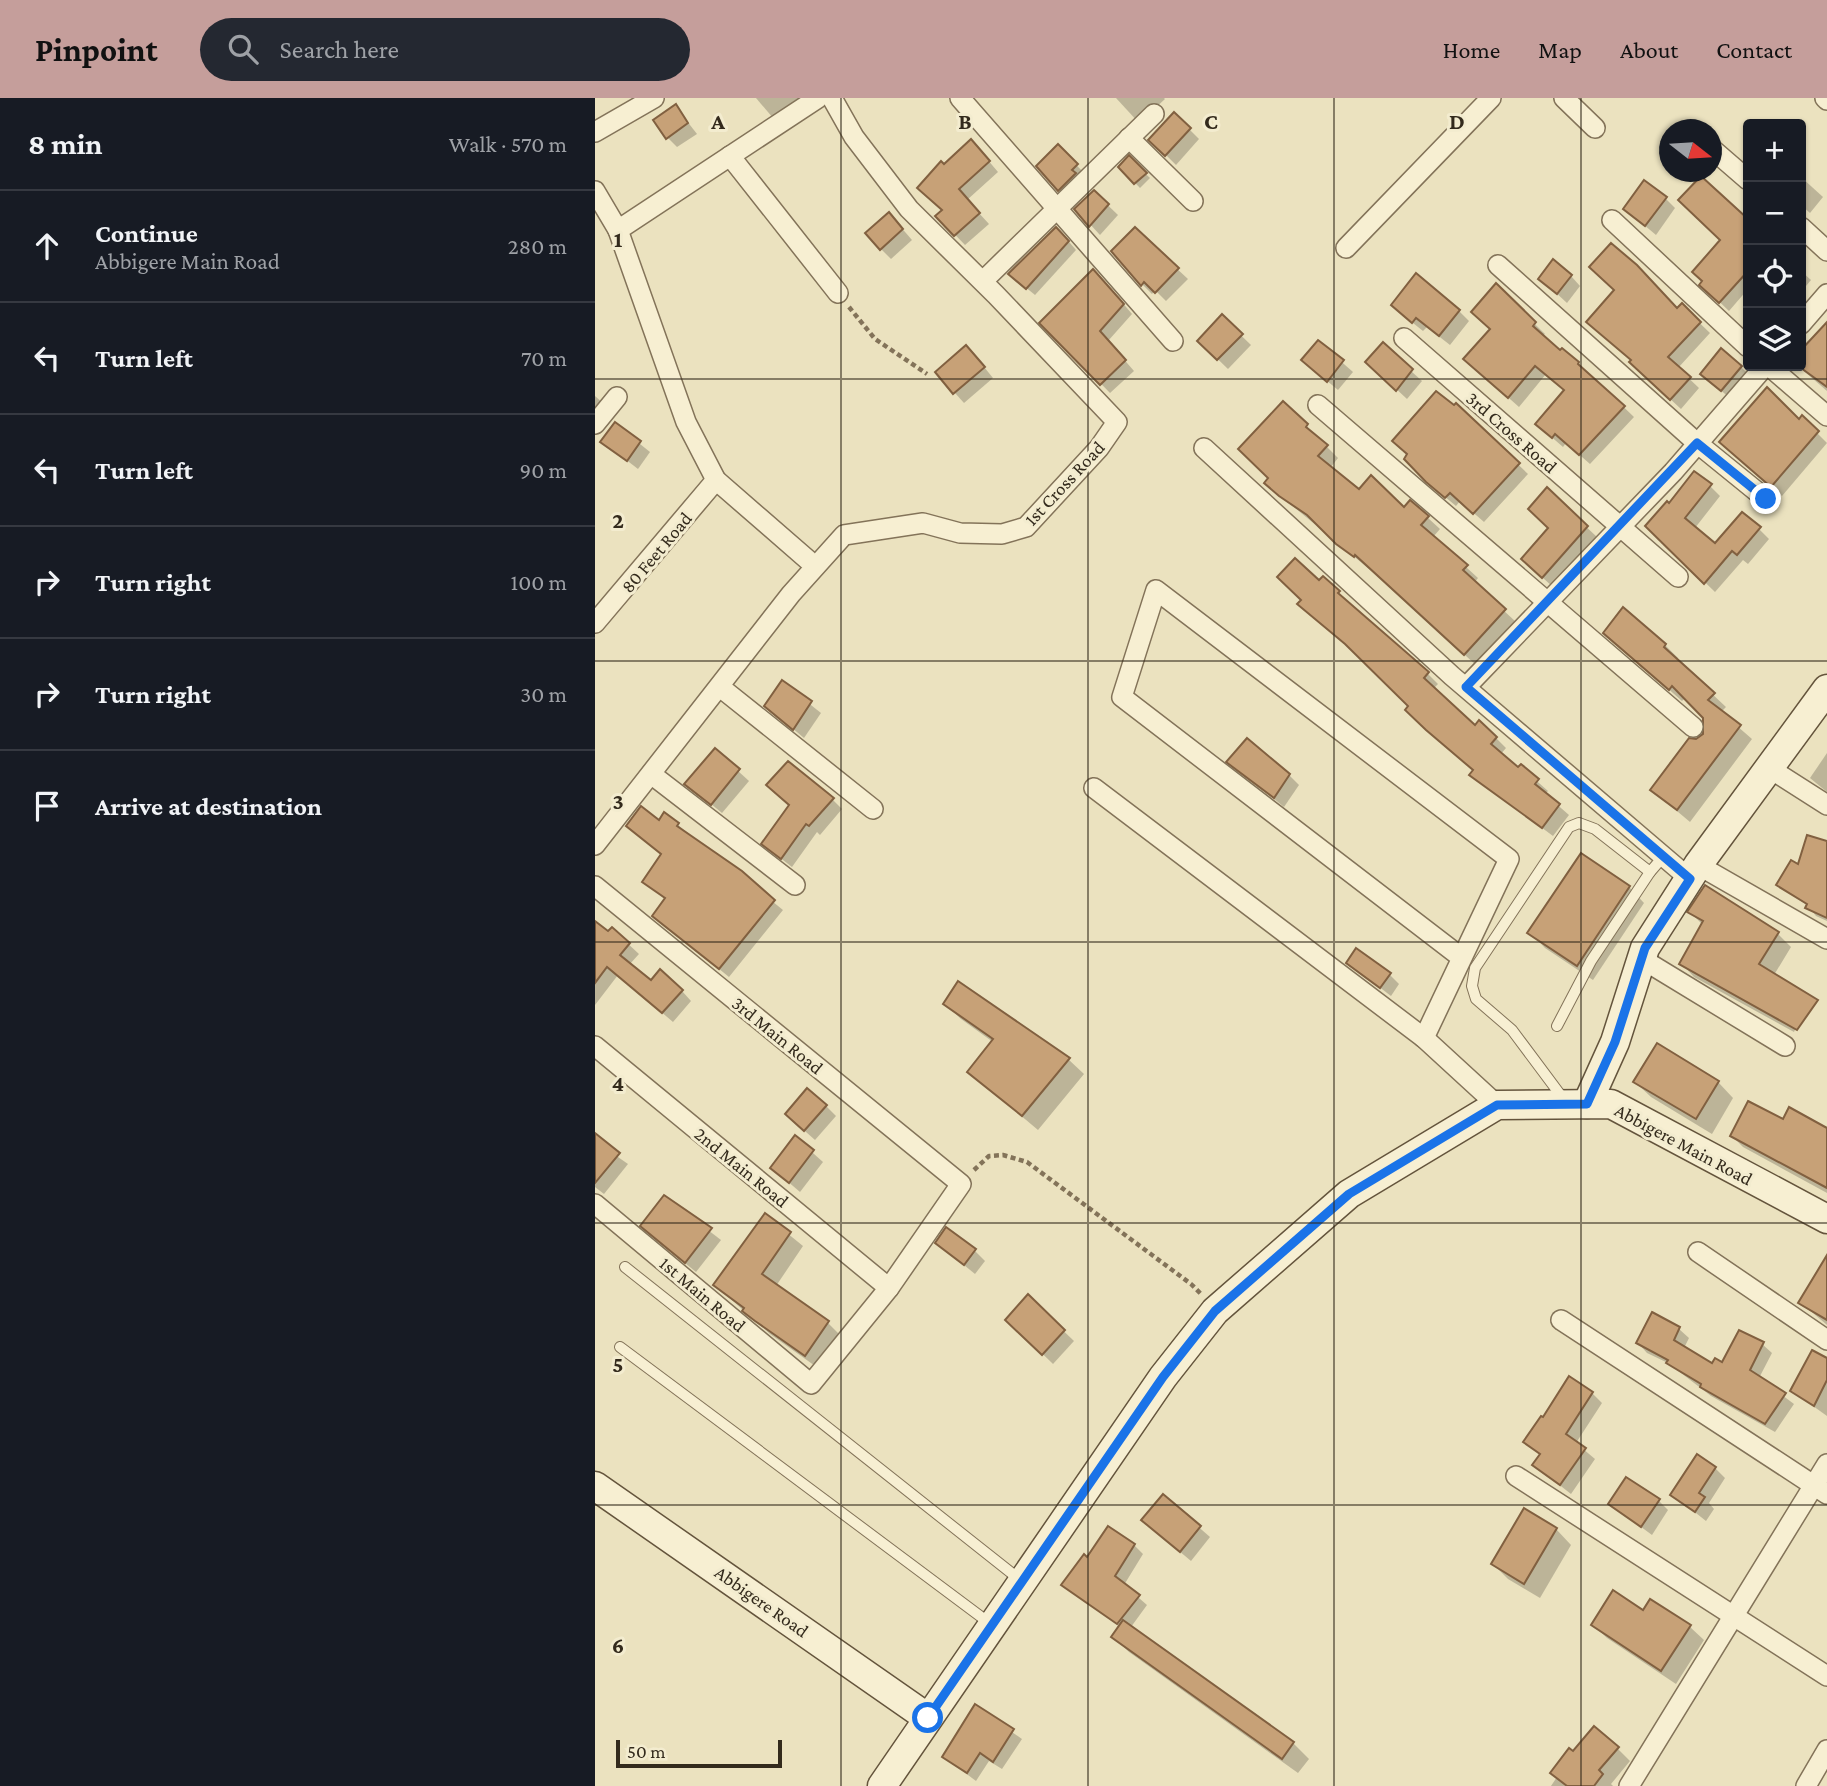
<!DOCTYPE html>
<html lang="en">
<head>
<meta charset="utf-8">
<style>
	body { margin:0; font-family:"Crimson Pro",serif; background:#242831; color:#f1f3f6 }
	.controls { position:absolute; right:21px; top:21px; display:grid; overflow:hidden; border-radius:7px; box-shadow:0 2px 5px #0004 }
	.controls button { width:63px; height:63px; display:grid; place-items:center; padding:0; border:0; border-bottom:2px solid #363941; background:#171b24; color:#f1f3f6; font:35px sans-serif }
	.compass { position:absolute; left:1064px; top:21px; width:63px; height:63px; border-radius:50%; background:#171b24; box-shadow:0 2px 5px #0004; rotate:107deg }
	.scale { position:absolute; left:21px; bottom:18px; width:166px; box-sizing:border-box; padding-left:7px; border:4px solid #332a1c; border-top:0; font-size:19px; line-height:24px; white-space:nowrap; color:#332a1c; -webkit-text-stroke:5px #f3eccf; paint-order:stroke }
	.stop { position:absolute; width:21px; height:21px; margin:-16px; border:5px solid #1a73e8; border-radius:50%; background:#fff }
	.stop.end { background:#1a73e8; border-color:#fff; box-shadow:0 2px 7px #0008 }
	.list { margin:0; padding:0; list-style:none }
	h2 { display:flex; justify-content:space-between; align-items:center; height:91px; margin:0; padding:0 28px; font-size:30px }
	h2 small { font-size:23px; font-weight:400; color:#9ea1a6 }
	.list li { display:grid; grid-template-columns:46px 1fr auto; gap:21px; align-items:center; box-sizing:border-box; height:112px; padding:0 28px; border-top:2px solid #363941 }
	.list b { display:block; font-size:26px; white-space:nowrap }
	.list p { margin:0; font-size:23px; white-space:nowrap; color:#9ea1a6 }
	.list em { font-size:23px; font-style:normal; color:#9ea1a6 }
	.icon { flex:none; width:38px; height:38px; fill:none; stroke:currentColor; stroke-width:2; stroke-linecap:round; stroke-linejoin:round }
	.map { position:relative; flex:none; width:1232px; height:1688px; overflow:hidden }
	header { display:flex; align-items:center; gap:42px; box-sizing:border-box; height:98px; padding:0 35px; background:#c59e9b; color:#111 }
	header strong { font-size:33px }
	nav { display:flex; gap:38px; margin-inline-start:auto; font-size:24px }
	.search { width:490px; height:63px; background:#242831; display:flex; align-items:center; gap:18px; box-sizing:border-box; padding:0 24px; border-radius:38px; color:#9ea1a6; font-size:26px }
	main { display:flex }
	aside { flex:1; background:#171b24 }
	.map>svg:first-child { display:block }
</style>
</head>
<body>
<header>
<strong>Pinpoint</strong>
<div class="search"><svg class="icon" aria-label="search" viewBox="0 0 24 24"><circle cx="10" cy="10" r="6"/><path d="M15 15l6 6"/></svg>Search here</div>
<nav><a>Home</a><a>Map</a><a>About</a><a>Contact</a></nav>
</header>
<main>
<aside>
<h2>8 min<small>Walk · 570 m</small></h2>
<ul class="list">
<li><svg class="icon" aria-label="ahead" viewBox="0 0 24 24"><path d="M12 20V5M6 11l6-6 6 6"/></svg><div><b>Continue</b><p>Abbigere Main Road</p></div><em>280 m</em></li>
<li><svg class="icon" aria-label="left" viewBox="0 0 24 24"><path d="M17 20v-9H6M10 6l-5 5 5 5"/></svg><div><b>Turn left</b></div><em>70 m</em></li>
<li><svg class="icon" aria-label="left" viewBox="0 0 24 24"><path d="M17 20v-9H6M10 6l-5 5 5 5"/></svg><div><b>Turn left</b></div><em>90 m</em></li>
<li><svg class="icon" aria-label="right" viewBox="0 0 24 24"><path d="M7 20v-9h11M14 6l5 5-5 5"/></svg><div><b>Turn right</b></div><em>100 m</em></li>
<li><svg class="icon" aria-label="right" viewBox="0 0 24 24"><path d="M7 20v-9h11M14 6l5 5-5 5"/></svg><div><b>Turn right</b></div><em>30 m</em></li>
<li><svg class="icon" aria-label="arrive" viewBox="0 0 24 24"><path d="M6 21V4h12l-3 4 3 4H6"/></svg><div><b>Arrive at destination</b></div></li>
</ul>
</aside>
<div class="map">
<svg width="1232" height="1688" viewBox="0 0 1232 1688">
	<rect width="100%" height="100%" fill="#ebe2bf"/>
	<!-- shadow -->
	<g fill="#0003">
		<path d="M161,0H210L184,27Z"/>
		<path d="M521,0H569L570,1L544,25Z"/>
		<path d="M81,9L102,36L82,49L72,39Z"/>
		<path d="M579,16L604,41L581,67L556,42Z"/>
		<path d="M463,48L491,77L474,102L464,92Z"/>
		<path d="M386,54L403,74L372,102L394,126L370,147L343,119L349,113V68Z"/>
		<path d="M534,60L555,80L545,90L525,69Z"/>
		<path d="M1206,79L1228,99L1215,115L1206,107Z"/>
		<path d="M1106,81L1153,125V191L1134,213L1107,187L1127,142Z"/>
		<path d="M499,94L523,117L505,137L481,111Z"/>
		<path d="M1070,100L1080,110L1061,137L1030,111Z"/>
		<path d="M304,127L317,142L296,161L286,151Z"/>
		<path d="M540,132L593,181L571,203L560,192L557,196L547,186Z"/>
		<path d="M469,138L481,152L440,197L423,183Z"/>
		<path d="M1206,173L1216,182L1206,194Z"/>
		<path d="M976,178L985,188L972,205L945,180Z"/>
		<path d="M508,182L537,216L513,243L539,273L515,295L447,225Z"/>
		<path d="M901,188L950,236L947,238L983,265L1039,319L995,366L971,345L968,349L953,336L971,293L951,276L924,309L881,271L897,232Z"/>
		<path d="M1087,208L1115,235L1083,270L1104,290L1086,311L1046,274Z"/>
		<path d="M864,213L874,223L855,247L832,229L828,233L808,217Z"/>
		<path d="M627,219L656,247L633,271L604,243Z"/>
		<path d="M1232,227V293L1203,268L1206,255Z"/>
		<path d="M724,244L758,274L743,292L719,272Z"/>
		<path d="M381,259L398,280L369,305L360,295Z"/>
		<path d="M1146,269L1156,279L1137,302L1107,276Z"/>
		<path d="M816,273L827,283L812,301L783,274Z"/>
		<path d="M0,298L9,306L0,318Z"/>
		<path d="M688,305L743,360L736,369L764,393L810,411L815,405L833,420L845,431L838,439L883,480L879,485L921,524L882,568L790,484L683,396L675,380Z"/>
		<path d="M861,307L933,376L889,424L865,403L861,408L843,393Z"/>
		<path d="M1207,320L1232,345L1187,398L1136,354Z"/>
		<path d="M20,326L55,354L43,371L8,344Z"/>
		<path d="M1115,388L1125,398L1100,430L1120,448L1164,431L1174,441L1153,466L1148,462L1120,494L1052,428L1074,408Z"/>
		<path d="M952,392L1002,439L958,489L938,471L955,430Z"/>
		<path d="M728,480L752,506L833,576L843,586L838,591L880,629L884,625L901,640L911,650L905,657L923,672L926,669L953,693L950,696L974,717L958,738L876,677L879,673L816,608L724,485Z"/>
		<path d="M1010,535L1070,547L1083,560L1081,562L1131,609L1126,614L1157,641L1095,724L1057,692L1109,638V621L1090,600L1087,603Z"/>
		<path d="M187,584L226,615L209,640L171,608Z"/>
		<path d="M120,652L154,683L127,715L92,686Z"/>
		<path d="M1232,655V694L1215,680Z"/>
		<path d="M634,664L694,677L704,687L689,709Z"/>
		<path d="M237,701L247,711L225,737L222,734L197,769L179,755Z"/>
		<path d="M64,725L83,727L188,812L134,879L59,818L71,802L49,784L68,757Z"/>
		<path d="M1232,745V823L1221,818L1213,808L1183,787Z"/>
		<path d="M1034,789L1049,805L998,882L950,850L935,834Z"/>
		<path d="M1095,814L1183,836L1196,849L1179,877L1213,903L1199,934L1099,879L1086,865L1108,827Z"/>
		<path d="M0,825L13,836L17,831L44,856L34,867L56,884L87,893L96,903L78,924L23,877L0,907Z"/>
		<path d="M753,865L794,876L804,886L796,898Z"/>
		<path d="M350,906L473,961L489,976L443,1032L374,974L398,944L366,921Z"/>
		<path d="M1040,984H1123L1138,1000L1117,1036L1056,999Z"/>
		<path d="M231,1008L241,1018L220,1042L202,1026Z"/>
		<path d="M1189,1023L1232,1032V1095L1148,1049L1137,1038Z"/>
		<path d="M200,1039L228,1064L205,1094L177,1070Z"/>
		<path d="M0,1043L33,1066L9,1096L0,1089Z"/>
		<path d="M70,1099L126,1142L101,1174L57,1138Z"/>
		<path d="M170,1117L208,1148L181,1188L233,1225L246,1238L223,1270L175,1236L120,1187Z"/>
		<path d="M342,1145L380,1153L390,1163L380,1176Z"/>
		<path d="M1232,1163V1227L1205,1204Z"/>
		<path d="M433,1199L479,1243L458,1266L422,1231Z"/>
		<path d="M1057,1217L1084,1231L1094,1240L1089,1250L1118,1267L1128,1266L1167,1246L1177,1255L1164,1280L1199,1306L1180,1334L1116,1298L1073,1265L1052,1255L1043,1245Z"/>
		<path d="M1232,1262V1318L1197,1293Z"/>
		<path d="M997,1295L1007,1305L981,1345L1000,1361L976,1396L939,1367L946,1357L930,1343Z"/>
		<path d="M1120,1370L1130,1380L1114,1405L1119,1411L1111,1423L1077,1396Z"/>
		<path d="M568,1398L615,1439L596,1463L559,1432Z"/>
		<path d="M1063,1402L1073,1412L1057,1437L1015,1406Z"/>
		<path d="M961,1431L976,1447L945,1500L913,1481L898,1466Z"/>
		<path d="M539,1447L548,1456L529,1487L552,1507L536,1529L698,1645L714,1661L703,1675L534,1554L518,1539L525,1529L469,1487L493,1461Z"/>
		<path d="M1055,1503L1095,1529L1109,1542L1081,1586L1012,1540L998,1527L1048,1514Z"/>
		<path d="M381,1609L427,1641L407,1671L394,1663L381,1683L349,1659Z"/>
		<path d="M1022,1650L1035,1663L1016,1686L1018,1688H956L978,1655Z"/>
	</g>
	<!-- building -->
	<g fill="#c7a177" stroke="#816040" stroke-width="2">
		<path d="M81,6L93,25L71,41L58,22Z"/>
		<path d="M579,14L596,30L570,58L553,42Z"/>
		<path d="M376,41L395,63L364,91L385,115L359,138L340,118L347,112L322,90L346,63L349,66Z"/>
		<path d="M463,46L483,66L477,72L481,75L463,93L441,68Z"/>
		<path d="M534,57L552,75L539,86L523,69Z"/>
		<path d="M1106,78L1153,121V173L1124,205L1104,187L1107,183L1097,174L1125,142L1083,102Z"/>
		<path d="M1049,82L1072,99L1050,128L1028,111Z"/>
		<path d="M499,92L514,106L494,129L479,111Z"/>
		<path d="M294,114L308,131L285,152L270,135Z"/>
		<path d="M461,129L474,143L431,191L413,176Z"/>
		<path d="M540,129L584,170L560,195L549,184L546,188L516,153Z"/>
		<path d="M1016,145L1042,167L1082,210L1087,205L1106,224L1073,259L1096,279L1075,302L1034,264L1036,262L991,224L1019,192L994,169Z"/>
		<path d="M958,161L977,177L962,196L943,181Z"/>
		<path d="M498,171L529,206L505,233L531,262L505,287L444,225Z"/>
		<path d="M821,175L865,212L844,238L821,220L817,225L796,207Z"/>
		<path d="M901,185L941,224L938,228L965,252L967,250L984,264L983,266L1030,308L984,357L960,336L957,340L940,326L969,292L940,268L913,300L868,261L895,231L876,214Z"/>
		<path d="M627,216L648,236L622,262L602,243Z"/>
		<path d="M1232,224V289L1206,270V252Z"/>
		<path d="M723,242L749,262L732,284L706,262Z"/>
		<path d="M788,244L818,271L801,293L770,264Z"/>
		<path d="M371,247L390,269L358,296L340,274Z"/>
		<path d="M1126,250L1147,268L1126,293L1105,276Z"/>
		<path d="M1172,289L1204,321L1207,317L1224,333L1176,389L1124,344Z"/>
		<path d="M841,293L859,307L861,305L925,365L878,416L855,395L850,400L831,384L809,361L812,356L797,343Z"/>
		<path d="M688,303L713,326L711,329L733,347L723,358L764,391L776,377L809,409L815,402L834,418L826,427L873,467L868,472L911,511L869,557L760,457L759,459L741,446L712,417L684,398L669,385L673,380L643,351Z"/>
		<path d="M20,324L46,343L32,363L5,344Z"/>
		<path d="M1099,373L1117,386L1090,420L1120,445L1147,414L1166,429L1142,457L1137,453L1109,486L1050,428L1072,403L1074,405Z"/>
		<path d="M952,389L993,428L947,480L926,461L953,430L933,411Z"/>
		<path d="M700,460L724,482L728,478L745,493L743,495L834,574L829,580L880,627L884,622L902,639L896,646L923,669L926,666L944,681L940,686L965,706L947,730L874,677L878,672L831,632L810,612L813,608L750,546L702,506L706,502L682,479Z"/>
		<path d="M1028,509L1071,546L1069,549L1120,595L1113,602L1146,627L1082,712L1055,692L1094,640L1101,641L1108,636V620L1077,588L1074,592L1008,535Z"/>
		<path d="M187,582L217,603L198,632L169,608Z"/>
		<path d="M652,640L695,676L679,700L631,664Z"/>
		<path d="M120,650L145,671L116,707L89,686Z"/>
		<path d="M193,663L239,700L214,728L211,726L186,761L166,746L194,707L171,687Z"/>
		<path d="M46,708L64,722L69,714L84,725L82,728L147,773L180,802L124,871L57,818L70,800L47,784L66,756L31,728Z"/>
		<path d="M1212,737L1232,743V820L1210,810L1212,806L1181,787L1196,762L1203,766Z"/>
		<path d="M986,755L1035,788L982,868L932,835Z"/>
		<path d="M1110,787L1184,834L1164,866L1223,902L1202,932L1084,866L1108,823L1092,814Z"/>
		<path d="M0,823L13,833L17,829L35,845L25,857L56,882L65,871L88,892L67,915L12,869L0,885Z"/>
		<path d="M761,850L796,875L785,890L751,865Z"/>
		<path d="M363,883L475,960L427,1018L372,974L398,941L348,906Z"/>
		<path d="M1062,945L1124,983L1101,1021L1038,984Z"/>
		<path d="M212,990L232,1007L209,1033L190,1016Z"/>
		<path d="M1153,1003L1188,1021L1194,1009L1232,1030V1090L1135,1038Z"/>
		<path d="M0,1035L25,1055L0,1085Z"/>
		<path d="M200,1037L219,1052L194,1085L175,1070Z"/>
		<path d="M69,1097L117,1130L90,1165L45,1128Z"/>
		<path d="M170,1115L196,1134L167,1176L234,1223L210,1258L160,1223L147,1213L149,1210L118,1187Z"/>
		<path d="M351,1129L381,1151L369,1167L340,1145Z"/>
		<path d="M1232,1157V1222L1203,1205Z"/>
		<path d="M433,1196L470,1232L447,1257L410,1222Z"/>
		<path d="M1057,1214L1085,1229L1079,1242L1117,1265L1120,1260L1127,1264L1144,1232L1169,1244L1155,1272L1191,1295L1170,1326L1105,1289L1106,1286L1071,1265L1073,1262L1041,1245Z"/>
		<path d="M1217,1252L1232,1260V1282L1219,1308L1195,1293Z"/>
		<path d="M974,1278L998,1294L971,1336L991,1350L965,1387L937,1367L945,1356L928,1344L946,1318L948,1319Z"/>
		<path d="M1102,1356L1121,1369L1104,1395L1110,1399L1100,1414L1075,1397Z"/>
		<path d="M1031,1379L1065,1401L1046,1429L1013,1406Z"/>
		<path d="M568,1396L606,1428L585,1454L546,1422Z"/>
		<path d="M929,1410L962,1430L929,1486L896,1466Z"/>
		<path d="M513,1428L540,1446L520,1478L545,1497L522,1526L466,1487L489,1456L492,1459Z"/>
		<path d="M1018,1492L1048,1512L1055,1501L1096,1527L1066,1573L996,1527Z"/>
		<path d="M528,1522L699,1644L687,1661L516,1539Z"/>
		<path d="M380,1606L419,1631L398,1664L385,1655L372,1675L347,1659Z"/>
		<path d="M999,1628L1024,1649L1004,1672L1008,1676L999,1688H972L955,1675L974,1650L978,1653Z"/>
	</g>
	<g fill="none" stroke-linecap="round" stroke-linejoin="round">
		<defs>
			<g id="lane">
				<path d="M962,928L996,863L1055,774"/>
				<path d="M970,1003L917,932L881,901L877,888L880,870L974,729L984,725L1000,731L1055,774L1068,759"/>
				<path d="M30,1169L424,1481"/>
				<path d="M25,1249L397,1527"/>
			</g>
			<g id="street">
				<path d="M365,0L578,243"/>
				<path d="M969,0L1000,30"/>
				<path d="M1230,0L1232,2"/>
				<path d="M0,34L59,0"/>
				<path d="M534,40L598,103"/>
				<path d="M1116,50L1153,82"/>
				<path d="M135,58L243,195"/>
				<path d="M0,93L23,132"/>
				<path d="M1017,122L1153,249"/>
				<path d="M1206,129L1232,153"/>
				<path d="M751,150L896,0"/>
				<path d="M903,167L1102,345L1171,401"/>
				<path d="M388,183L559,16"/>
				<path d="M1206,226L1232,196"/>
				<path d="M809,240L1083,479"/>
				<path d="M1174,268L1232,318"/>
				<path d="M723,307L1098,629"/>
				<path d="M0,326L22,299"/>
				<path d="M609,350L857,578L1095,781"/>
				<path d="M213,462L121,382L91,324L23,132L223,0"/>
				<path d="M0,525L121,382"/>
				<path d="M125,589L278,711"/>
				<path d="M871,589L1078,374L1170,268"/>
				<path d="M1174,670L1232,707"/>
				<path d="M56,676L200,787"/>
				<path d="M499,690L829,940L902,1007"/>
				<path d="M0,747L196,496L249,437L328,425L365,435L407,436L431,429L504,350L522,324L401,197L314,111L259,39L237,0"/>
				<path d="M1103,767L1232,841"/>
				<path d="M0,788L366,1086L294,1190L216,1286L0,1106"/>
				<path d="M1047,861L1190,948"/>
				<path d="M829,940L914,761L561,492L527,599L867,860"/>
				<path d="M0,948L294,1190"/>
				<path d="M1103,1154L1232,1242"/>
				<path d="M966,1222L1232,1396"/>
				<path d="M921,1378L1232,1578"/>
				<path d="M1034,1688L1232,1366"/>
				<path d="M1211,1688L1232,1652"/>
			</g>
			<g id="secondary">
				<path d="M992,1006L1020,944L1050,850L1103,767L1232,591"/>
				<path d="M0,1388L333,1620"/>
				<path d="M287,1688L568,1279L620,1213L754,1096L902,1007L1016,1006L1232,1121"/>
			</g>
		</defs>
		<!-- lane casing -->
		<use href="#lane" stroke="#837359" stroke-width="12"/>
		<!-- street casing -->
		<use href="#street" stroke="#837359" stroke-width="22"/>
		<!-- secondary casing -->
		<use href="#secondary" stroke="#64543c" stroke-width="31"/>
		<!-- path -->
		<g stroke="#837359" stroke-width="4.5" stroke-dasharray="5 3.5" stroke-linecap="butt">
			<path d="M254,209L280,241L332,276"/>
			<path d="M379,1072L394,1058L408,1057L432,1064L596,1186L606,1196"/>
		</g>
		<!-- lane -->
		<use href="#lane" stroke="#f7efd2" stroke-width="10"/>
		<!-- street -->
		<use href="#street" stroke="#f7efd2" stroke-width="19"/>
		<!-- secondary -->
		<use href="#secondary" stroke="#f7efd2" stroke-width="28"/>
	</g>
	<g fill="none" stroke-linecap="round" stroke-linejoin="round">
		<!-- route -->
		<path stroke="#1a73e8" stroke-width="9" d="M333,1620L568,1279L620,1213L754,1096L902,1007L992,1006L1020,944L1050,850L1095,781L871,589L1102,345L1171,401"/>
	</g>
	<!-- grid -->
	<path fill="none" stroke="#332a1c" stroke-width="2" stroke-opacity="0.55" d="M246,0V1688M493,0V1688M739,0V1688M986,0V1688M0,281H1232M0,563H1232M0,844H1232M0,1125H1232M0,1407H1232"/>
	<g text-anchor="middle" stroke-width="6" stroke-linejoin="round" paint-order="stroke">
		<!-- street labels -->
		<g font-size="19" fill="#332a1c" stroke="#f3eccf">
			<text transform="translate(917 334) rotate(41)" y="7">3rd Cross Road</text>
			<text transform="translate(469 385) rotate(-47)" y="7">1st Cross Road</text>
			<text transform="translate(61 454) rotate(-50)" y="7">80 Feet Road</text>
			<text transform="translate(183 937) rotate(39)" y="7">3rd Main Road</text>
			<text transform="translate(1089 1046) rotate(28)" y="7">Abbigere Main Road</text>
			<text transform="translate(147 1069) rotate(39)" y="7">2nd Main Road</text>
			<text transform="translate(108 1196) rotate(40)" y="7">1st Main Road</text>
			<text transform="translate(167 1503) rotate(35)" y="7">Abbigere Road</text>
		</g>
	</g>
	<g font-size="23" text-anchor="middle" font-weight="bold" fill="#332a1c" stroke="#f3eccf" stroke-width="6" stroke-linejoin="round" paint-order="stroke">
		<text x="123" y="31">A</text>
		<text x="370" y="31">B</text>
		<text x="616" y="31">C</text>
		<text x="862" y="31">D</text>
		<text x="23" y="149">1</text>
		<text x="23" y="430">2</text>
		<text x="23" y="711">3</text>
		<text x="23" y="993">4</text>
		<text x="23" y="1274">5</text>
		<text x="23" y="1555">6</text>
	</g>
</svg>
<div class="controls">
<button>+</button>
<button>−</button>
<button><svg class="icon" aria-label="locate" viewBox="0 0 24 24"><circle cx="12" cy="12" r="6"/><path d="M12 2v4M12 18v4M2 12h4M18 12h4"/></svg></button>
<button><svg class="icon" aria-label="layers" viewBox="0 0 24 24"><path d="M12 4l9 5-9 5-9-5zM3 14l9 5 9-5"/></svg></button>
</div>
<svg class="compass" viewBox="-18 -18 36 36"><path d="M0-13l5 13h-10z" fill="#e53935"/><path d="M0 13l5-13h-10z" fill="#9ea1a6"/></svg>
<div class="scale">50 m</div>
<div class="stop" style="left:333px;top:1620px"></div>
<div class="stop end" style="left:1171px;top:401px"></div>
</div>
</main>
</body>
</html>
